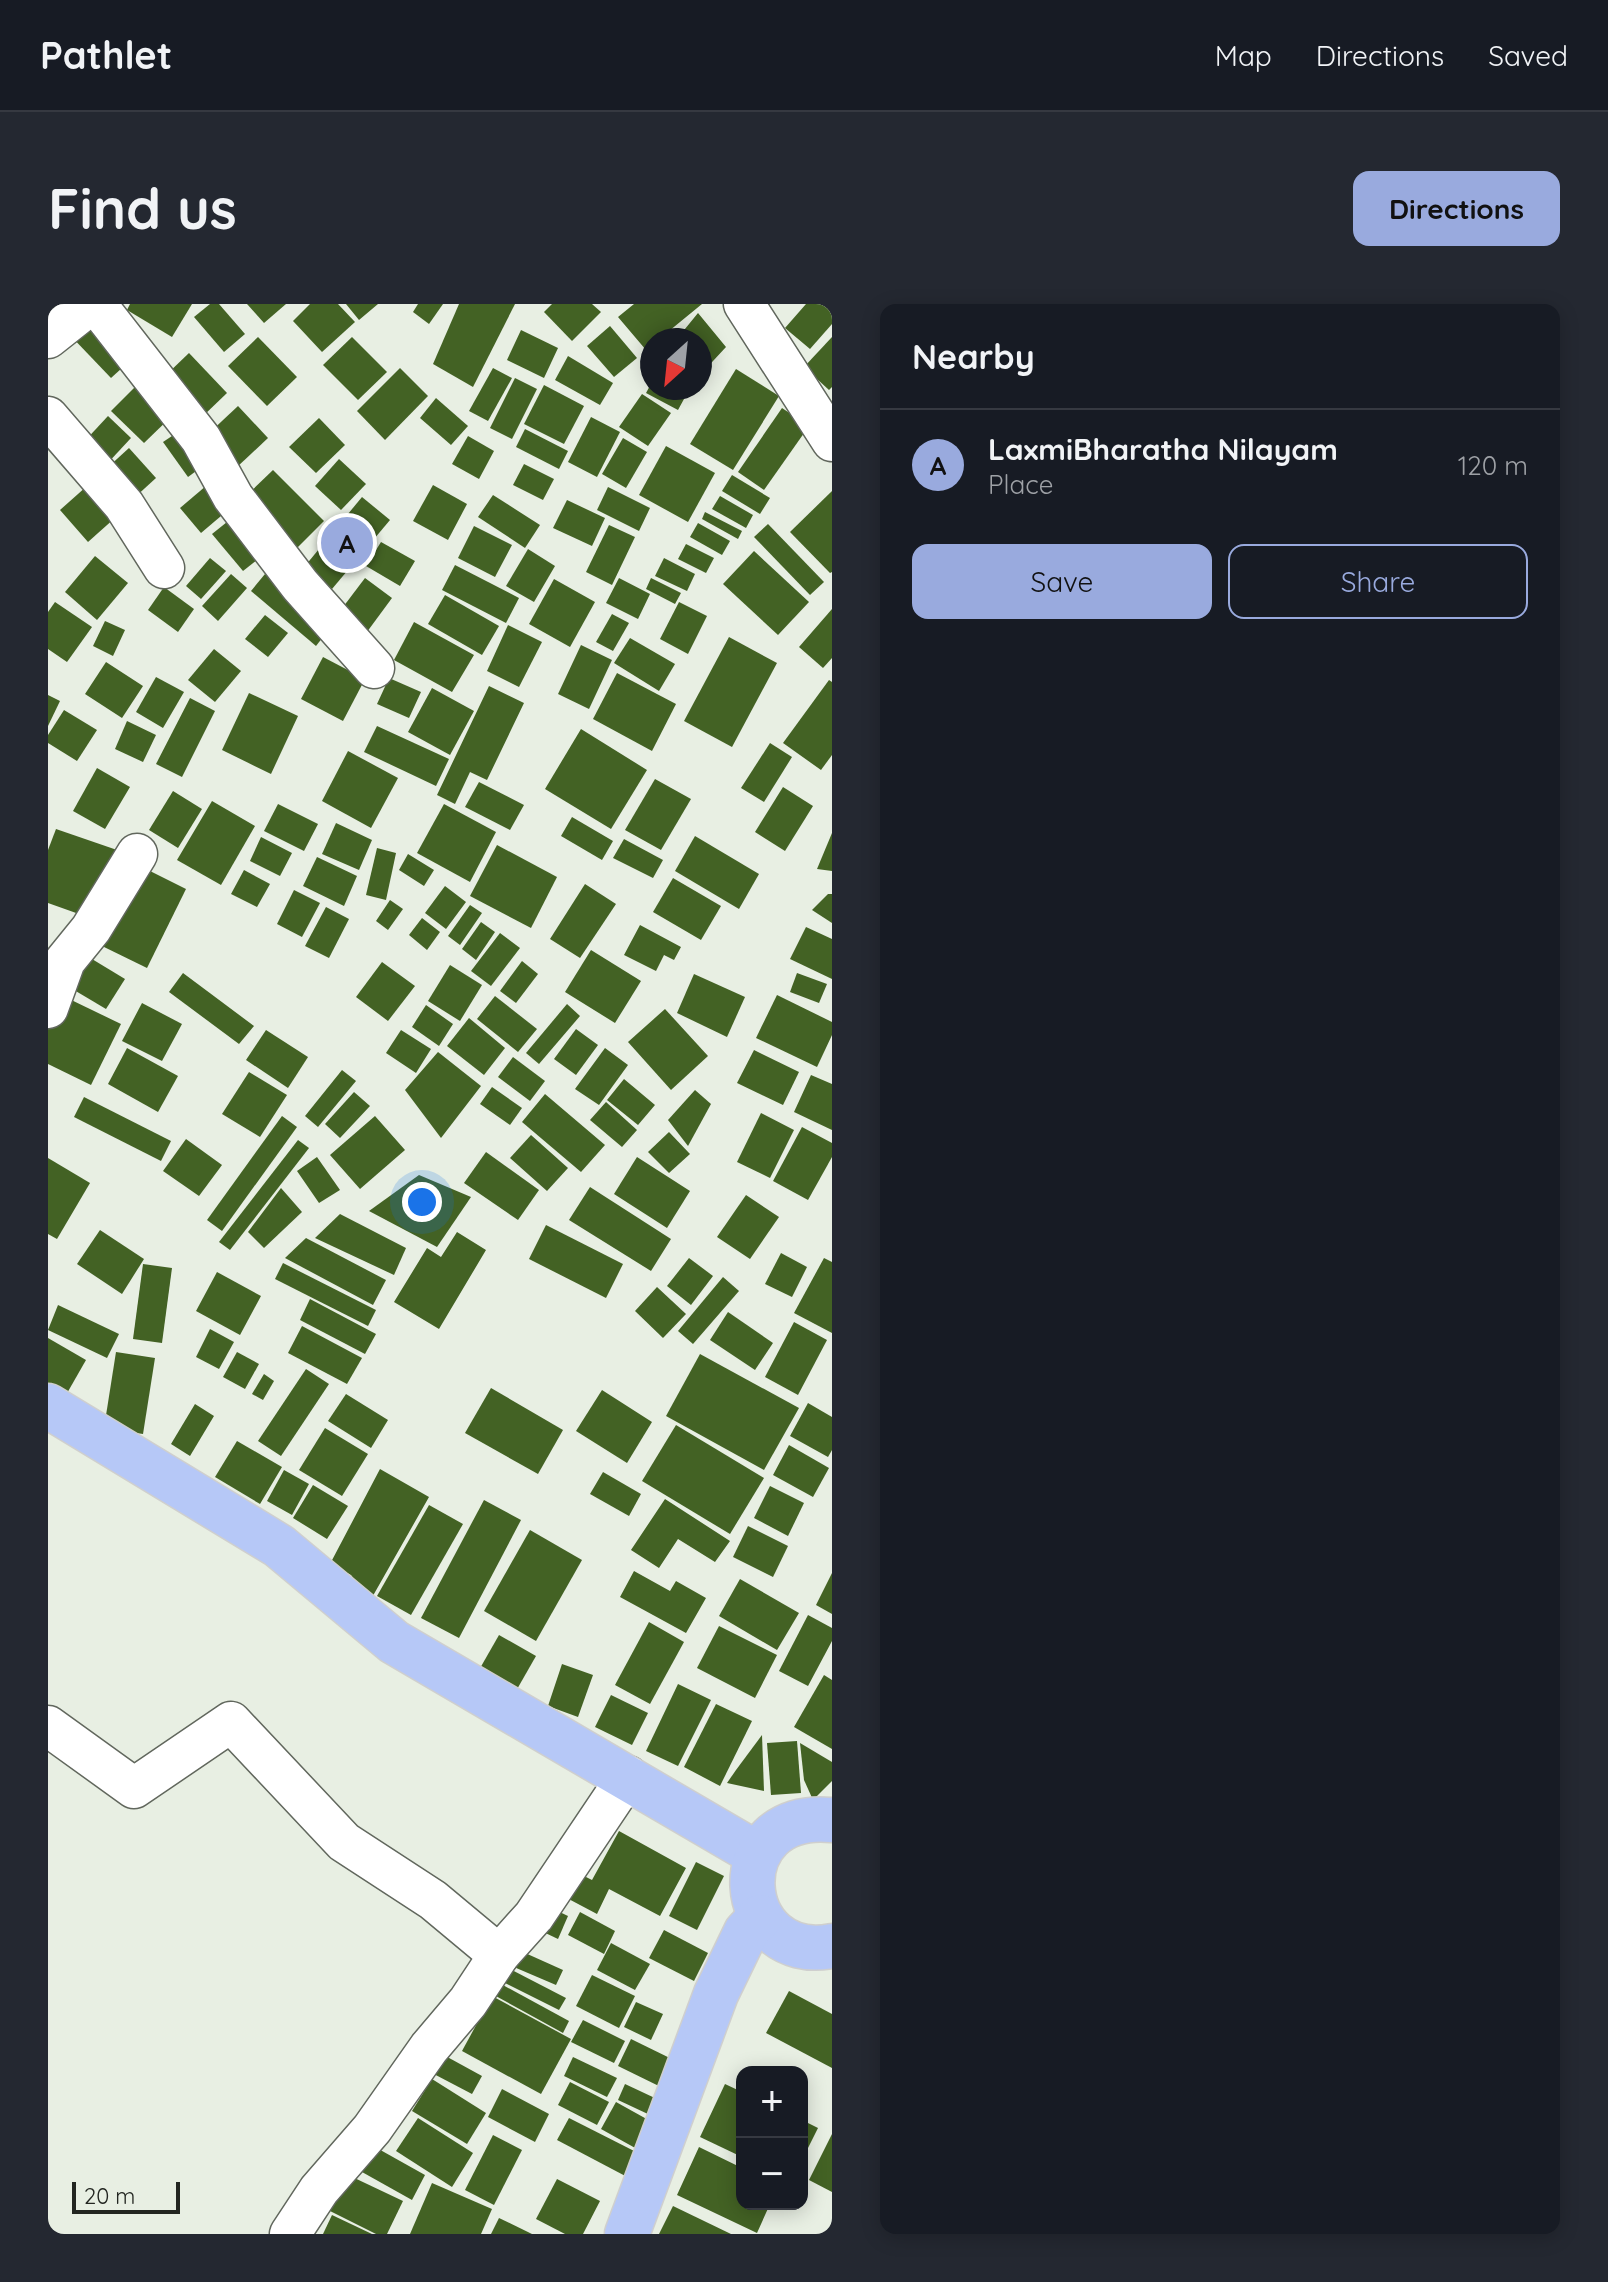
<!DOCTYPE html>
<html lang="en">
<head>
<meta charset="utf-8">
<style>
	body { margin:0; font-family:Quicksand,sans-serif; background:#242831; color:#f1f3f6 }
	.controls { position:absolute; right:24px; bottom:24px; display:grid; overflow:hidden; border-radius:16px; box-shadow:0 4px 20px #0003 }
	.controls button { width:72px; height:72px; display:grid; place-items:center; padding:0; border:0; border-bottom:2px solid #363941; background:#171b24; color:#f1f3f6; font:40px sans-serif }
	.compass { position:absolute; left:592px; top:24px; width:72px; height:72px; border-radius:50%; background:#171b24; box-shadow:0 4px 20px #0003; rotate:207deg }
	.scale { position:absolute; left:24px; bottom:20px; width:108px; box-sizing:border-box; padding-left:8px; border:4px solid #232621; border-top:0; font-size:22px; line-height:28px; white-space:nowrap; color:#232621; -webkit-text-stroke:6px #e8efe3; paint-order:stroke }
	.you { position:absolute; left:374px; top:898px; width:28px; height:28px; margin:-20px; border:6px solid #fff; border-radius:50%; background:#1a73e8; box-shadow:0 0 0 12px #1a73e833 }
	.badge { display:grid; place-items:center; width:52px; height:52px; border-radius:50%; background:#99aade; color:#111; font-size:26px; font-weight:700 }
	.pin { position:absolute; translate:-50% -50%; border:4px solid #fff; box-shadow:0 2px 8px #0006 }
	.list { margin:0; padding:0; list-style:none }
	h2 { display:flex; justify-content:space-between; align-items:center; height:104px; margin:0; padding:0 32px; font-size:34px }
	h2 small { font-size:26px; font-weight:400; color:#9ea1a6 }
	.list li { display:grid; grid-template-columns:52px 1fr auto; gap:24px; align-items:center; box-sizing:border-box; height:112px; padding:0 32px; border-top:2px solid #363941 }
	.list b { display:block; font-size:30px; white-space:nowrap }
	.list p { margin:0; font-size:26px; white-space:nowrap; color:#9ea1a6 }
	.list em { font-size:26px; font-style:normal; color:#9ea1a6 }
	.actions { display:flex; gap:16px; padding:24px 32px }
	.actions a { flex:1; padding:18px 0; border:2px solid #99aade; border-radius:16px; text-align:center; font-size:28px; color:#99aade }
	.actions .main { background:#99aade; color:#111 }
	.map { position:relative; flex:none; width:784px; height:1930px; overflow:hidden; border-radius:16px }
	header { display:flex; align-items:center; gap:48px; box-sizing:border-box; height:112px; padding:0 40px; background:#171b24; border-bottom:2px solid #363941 }
	header strong { font-size:38px }
	nav { display:flex; gap:44px; margin-inline-start:auto; font-size:28px }
	.intro { display:flex; align-items:center; justify-content:space-between; box-sizing:border-box; height:192px; padding:0 48px }
	h1 { margin:0; font-size:56px }
	.button { padding:20px 36px; border-radius:16px; background:#99aade; color:#111; font-size:28px; font-weight:700 }
	main { display:flex; gap:48px; padding:0 48px }
	aside { flex:1; background:#171b24; border-radius:16px; box-shadow:0 4px 20px #0003 }
	.map>svg:first-child { display:block }
</style>
</head>
<body>
<header>
<strong>Pathlet</strong>
<nav><a>Map</a><a>Directions</a><a>Saved</a></nav>
</header>
<div class="intro"><h1>Find us</h1><a class="button">Directions</a></div>
<main>
<div class="map">
<svg width="784" height="1930" viewBox="0 0 784 1930">
	<rect width="100%" height="100%" fill="#e8efe3"/>
	<!-- building -->
	<g fill="#436224">
		<path d="M82,0H144L124,33L79,6Z"/>
		<path d="M162,0H171L197,30L176,48L146,13Z"/>
		<path d="M199,0H238L216,19Z"/>
		<path d="M262,0H290L307,18L274,48L245,17Z"/>
		<path d="M298,0H330L311,16Z"/>
		<path d="M370,0H395L381,20L365,8Z"/>
		<path d="M411,0H467L425,83L385,60Z"/>
		<path d="M504,0H544L553,8L524,37L496,8Z"/>
		<path d="M586,0H654L610,36H604L598,46L570,13Z"/>
		<path d="M758,0H784V20L762,45L737,24Z"/>
		<path d="M42,8L85,54L63,74L20,29Z"/>
		<path d="M650,9L678,43L652,71V36H628Z"/>
		<path d="M562,22L589,54L566,73L539,42Z"/>
		<path d="M473,26L510,44L496,74L459,56Z"/>
		<path d="M210,33L249,73L219,102L180,62Z"/>
		<path d="M304,33L339,68L310,96L275,61Z"/>
		<path d="M784,33V83L781,86L756,63Z"/>
		<path d="M141,49L179,89L154,113L116,73Z"/>
		<path d="M520,52L565,79L552,101L507,76Z"/>
		<path d="M352,64L380,92L337,136L309,107Z"/>
		<path d="M445,64L464,74L440,117L421,107Z"/>
		<path d="M688,65L731,92L685,166L642,140Z"/>
		<path d="M467,74L489,85L464,135L442,124Z"/>
		<path d="M93,77L127,109L96,139L63,107Z"/>
		<path d="M604,78V84H642L630,106L598,89Z"/>
		<path d="M496,81L536,102L516,140L476,120Z"/>
		<path d="M594,90L623,109L600,142L571,123Z"/>
		<path d="M388,94L420,122L403,141L372,114Z"/>
		<path d="M190,102L220,134L188,164L158,132Z"/>
		<path d="M734,104L761,122L716,186L690,168Z"/>
		<path d="M60,112L83,134L57,162L34,140Z"/>
		<path d="M543,113L572,128L549,173L520,158Z"/>
		<path d="M271,114L297,141L268,169L241,143Z"/>
		<path d="M477,125L520,147L511,165L468,143Z"/>
		<path d="M130,128L155,162L140,173L115,138Z"/>
		<path d="M420,132L446,147L431,175L404,160Z"/>
		<path d="M575,134L599,148L578,184L554,170Z"/>
		<path d="M618,142L667,169L640,218L591,191Z"/>
		<path d="M81,144L108,174L85,195L58,165Z"/>
		<path d="M291,155L318,180L293,206L267,182Z"/>
		<path d="M476,160L506,175L495,196L465,181Z"/>
		<path d="M225,166L276,217L247,246L195,195Z"/>
		<path d="M684,171L722,194L712,210L674,187Z"/>
		<path d="M165,176L186,201L153,229L132,204Z"/>
		<path d="M385,181L419,200L400,236L365,217Z"/>
		<path d="M39,182L68,213L40,238L12,206Z"/>
		<path d="M560,183L602,204L591,227L549,206Z"/>
		<path d="M784,187V268L782,269L742,228Z"/>
		<path d="M445,191L492,221L477,244L430,213Z"/>
		<path d="M672,192L705,211L698,224L664,205Z"/>
		<path d="M314,193L342,216L284,285L257,262Z"/>
		<path d="M519,196L557,214L544,242L505,224Z"/>
		<path d="M657,208L694,227L690,235L654,215Z"/>
		<path d="M189,210L219,248L195,267L164,230Z"/>
		<path d="M650,219L682,237L674,251L642,233Z"/>
		<path d="M720,220L776,278L762,291L706,233Z"/>
		<path d="M561,221L587,233L564,281L538,268Z"/>
		<path d="M426,222L464,241L447,273L410,254Z"/>
		<path d="M333,238L367,257L352,282L318,262Z"/>
		<path d="M638,240L666,254L658,269L630,255Z"/>
		<path d="M480,245L507,262L486,298L458,282Z"/>
		<path d="M706,247L761,298L730,331L675,280Z"/>
		<path d="M47,252L80,279L49,316L17,288Z"/>
		<path d="M162,254L178,267L153,295L138,282Z"/>
		<path d="M616,254L647,270L639,287L607,272Z"/>
		<path d="M407,261L471,294L458,319L394,286Z"/>
		<path d="M183,270L199,284L170,317L154,302Z"/>
		<path d="M217,270L282,324L268,342L203,287Z"/>
		<path d="M317,274L344,294L316,332L289,311Z"/>
		<path d="M571,274L602,290L590,315L558,299Z"/>
		<path d="M603,274L633,289L627,300L598,285Z"/>
		<path d="M506,275L547,298L522,343L481,320Z"/>
		<path d="M116,283L146,305L130,328L100,306Z"/>
		<path d="M397,291L451,322L434,351L380,320Z"/>
		<path d="M7,298L44,323L19,358L0,345V308Z"/>
		<path d="M631,298L659,312L640,350L612,335Z"/>
		<path d="M784,305V354L775,364L751,343Z"/>
		<path d="M564,310L581,319L565,347L548,338Z"/>
		<path d="M217,311L240,329L220,353L197,335Z"/>
		<path d="M57,317L77,326L65,352L45,342Z"/>
		<path d="M366,318L426,351L404,388L346,356Z"/>
		<path d="M460,321L494,338L471,383L439,367Z"/>
		<path d="M681,333L729,359L684,443L636,417Z"/>
		<path d="M582,334L627,360L611,387L566,359Z"/>
		<path d="M533,341L564,356L541,405L510,390Z"/>
		<path d="M166,345L193,367L167,398L140,376Z"/>
		<path d="M275,353L317,375L295,417L253,395Z"/>
		<path d="M58,358L95,382L74,414L37,390Z"/>
		<path d="M569,369L628,400L604,447L545,415Z"/>
		<path d="M108,373L136,388L115,424L88,408Z"/>
		<path d="M341,374L373,388L361,414L329,400Z"/>
		<path d="M781,376L784,378V451L773,466L735,439Z"/>
		<path d="M441,382L476,399L439,476L422,468L407,500L389,491Z"/>
		<path d="M384,384L426,407L402,451L360,428Z"/>
		<path d="M201,389L250,412L223,470L174,446Z"/>
		<path d="M0,391L12,397L0,422Z"/>
		<path d="M142,394L167,407L134,473L108,460Z"/>
		<path d="M16,406L49,426L29,457L0,439V431Z"/>
		<path d="M79,417L108,431L95,458L67,445Z"/>
		<path d="M329,422L401,455L388,482L316,448Z"/>
		<path d="M533,425L599,466L563,525L497,485Z"/>
		<path d="M722,439L744,453L716,498L693,484Z"/>
		<path d="M300,447L350,474L323,524L274,497Z"/>
		<path d="M49,464L82,483L57,525L25,507Z"/>
		<path d="M607,475L643,495L613,546L577,526Z"/>
		<path d="M431,478L476,501L462,526L417,503Z"/>
		<path d="M735,483L765,502L737,547L707,528Z"/>
		<path d="M125,487L154,505L130,544L101,526Z"/>
		<path d="M164,497L207,522L173,581L129,556Z"/>
		<path d="M230,500L270,520L256,547L216,527Z"/>
		<path d="M396,500L448,528L422,578L369,549Z"/>
		<path d="M524,513L565,537L554,556L513,532Z"/>
		<path d="M288,519L324,536L311,566L274,550Z"/>
		<path d="M8,525L69,546L45,615L0,599V546Z"/>
		<path d="M784,529V567L769,565Z"/>
		<path d="M647,532L711,570L691,605L627,567Z"/>
		<path d="M213,533L244,549L232,572L202,557Z"/>
		<path d="M576,535L615,556L605,574L565,554Z"/>
		<path d="M449,541L509,573L483,624L422,592Z"/>
		<path d="M329,544L348,549L338,596L318,591Z"/>
		<path d="M360,550L386,566L376,582L351,566Z"/>
		<path d="M269,553L309,572L296,602L255,582Z"/>
		<path d="M94,563L138,585L99,664L54,642Z"/>
		<path d="M196,566L222,580L209,603L183,590Z"/>
		<path d="M625,574L673,602L653,636L605,608Z"/>
		<path d="M537,580L568,600L532,654L502,635Z"/>
		<path d="M397,582L418,598L398,625L377,609Z"/>
		<path d="M246,586L272,599L254,633L229,620Z"/>
		<path d="M780,590H784V619L764,606Z"/>
		<path d="M342,596L355,605L340,626L328,617Z"/>
		<path d="M422,601L434,609L412,641L400,632Z"/>
		<path d="M278,603L301,615L281,654L257,642Z"/>
		<path d="M374,614L392,628L379,646L361,631Z"/>
		<path d="M433,618L447,628L428,656L414,645Z"/>
		<path d="M592,621L633,643L626,656L616,651L608,667L576,651Z"/>
		<path d="M758,623L784,635V675L742,655Z"/>
		<path d="M452,629L472,644L443,682L423,667Z"/>
		<path d="M543,646L593,677L567,719L517,688Z"/>
		<path d="M39,652L77,675L58,705L21,683Z"/>
		<path d="M474,657L490,670L468,699L452,687Z"/>
		<path d="M334,658L367,682L340,717L308,693Z"/>
		<path d="M402,661L434,681L412,717L380,697Z"/>
		<path d="M135,669L206,722L191,740L121,688Z"/>
		<path d="M749,669L779,680L771,699L742,688Z"/>
		<path d="M646,670L697,693L679,733L629,709Z"/>
		<path d="M729,691L784,718V731L769,763L708,734Z"/>
		<path d="M15,692L73,720L43,781L0,760V723Z"/>
		<path d="M447,692L489,725L470,748L429,715Z"/>
		<path d="M94,699L134,720L114,757L74,737Z"/>
		<path d="M519,700L532,712L491,760L478,749Z"/>
		<path d="M378,701L405,720L391,742L364,723Z"/>
		<path d="M617,705L660,752L623,786L580,738Z"/>
		<path d="M421,714L457,744L436,771L399,742Z"/>
		<path d="M528,725L550,741L528,771L506,755Z"/>
		<path d="M218,726L260,753L240,784L198,756Z"/>
		<path d="M353,726L383,745L368,769L338,749Z"/>
		<path d="M79,744L130,772L110,808L60,780Z"/>
		<path d="M557,744L580,761L551,801L527,785Z"/>
		<path d="M706,746L751,768L735,801L689,779Z"/>
		<path d="M390,748L433,782L393,834L357,786Z"/>
		<path d="M465,753L497,777L482,797L450,773Z"/>
		<path d="M294,766L308,777L270,823L257,812Z"/>
		<path d="M201,768L239,791L212,833L174,810Z"/>
		<path d="M763,771L784,780V826L746,808Z"/>
		<path d="M576,775L607,801L590,821L559,796Z"/>
		<path d="M444,783L474,804L462,821L432,800Z"/>
		<path d="M647,786L663,800L640,842L620,816Z"/>
		<path d="M306,788L322,802L292,834L277,820Z"/>
		<path d="M497,790L557,841L533,868L474,818Z"/>
		<path d="M36,793L123,837L113,857L26,813Z"/>
		<path d="M558,798L589,826L574,843L542,816Z"/>
		<path d="M713,809L746,826L722,874L689,858Z"/>
		<path d="M234,812L249,823L174,927L159,916Z"/>
		<path d="M327,812L357,846L312,885L282,851Z"/>
		<path d="M754,823L784,839V853L760,896L725,877Z"/>
		<path d="M621,828L642,850L621,869L600,848Z"/>
		<path d="M483,831L520,864L499,887L462,854Z"/>
		<path d="M138,835L174,861L151,892L115,867Z"/>
		<path d="M250,836L261,844L182,946L171,938Z"/>
		<path d="M438,848L491,886L470,916L416,879Z"/>
		<path d="M269,853L292,886L271,899L249,867Z"/>
		<path d="M589,853L642,887L619,924L566,890Z"/>
		<path d="M0,854L42,879L9,935L0,930Z"/>
		<path d="M371,871L423,893L389,943L321,907Z"/>
		<path d="M542,883L623,935L603,967L521,916Z"/>
		<path d="M233,884L254,908L216,944L200,928Z"/>
		<path d="M698,891L731,913L702,955L669,933Z"/>
		<path d="M292,910L358,944L346,971L267,934Z"/>
		<path d="M498,921L575,960L558,994L481,955Z"/>
		<path d="M52,926L96,955L74,990L29,960Z"/>
		<path d="M409,928L438,946L391,1025L346,998L379,944L393,953Z"/>
		<path d="M258,934L338,976L325,1001L237,954Z"/>
		<path d="M733,949L759,963L744,993L717,980Z"/>
		<path d="M641,954L665,972L643,1001L619,982Z"/>
		<path d="M776,954L784,958V1029L746,1009Z"/>
		<path d="M235,959L328,1006L320,1022L227,975Z"/>
		<path d="M95,960L124,964L114,1039L85,1035Z"/>
		<path d="M169,968L213,992L192,1031L148,1007Z"/>
		<path d="M675,973L691,987L645,1040L630,1027Z"/>
		<path d="M609,983L638,1010L615,1034L587,1007Z"/>
		<path d="M262,995L328,1030L317,1050L252,1016Z"/>
		<path d="M10,1001L71,1030L59,1054L0,1026Z"/>
		<path d="M680,1008L725,1039L707,1066L662,1036Z"/>
		<path d="M746,1018L779,1036L750,1091L717,1073Z"/>
		<path d="M254,1022L314,1054L299,1080L240,1049Z"/>
		<path d="M162,1025L186,1038L171,1065L148,1053Z"/>
		<path d="M0,1034L38,1056L18,1091L0,1081Z"/>
		<path d="M68,1048L107,1054L95,1130L56,1124Z"/>
		<path d="M189,1048L211,1060L197,1085L175,1073Z"/>
		<path d="M652,1050L751,1104L716,1166L618,1112Z"/>
		<path d="M258,1065L281,1080L233,1152L210,1137Z"/>
		<path d="M216,1070L226,1077L215,1096L204,1090Z"/>
		<path d="M443,1084L515,1126L490,1170L417,1129Z"/>
		<path d="M554,1086L604,1118L579,1159L528,1127Z"/>
		<path d="M298,1090L340,1116L323,1144L280,1117Z"/>
		<path d="M760,1099L784,1113V1146L780,1153L742,1132Z"/>
		<path d="M147,1100L166,1112L142,1152L123,1140Z"/>
		<path d="M628,1121L716,1174L682,1230L594,1177Z"/>
		<path d="M277,1124L320,1150L294,1192L251,1166Z"/>
		<path d="M189,1137L234,1163L212,1200L167,1173Z"/>
		<path d="M741,1141L781,1164L765,1193L725,1171Z"/>
		<path d="M332,1165L381,1193L322,1297L303,1271L282,1260Z"/>
		<path d="M236,1166L261,1180L244,1211L219,1197Z"/>
		<path d="M555,1168L593,1190L581,1212L542,1190Z"/>
		<path d="M265,1181L300,1202L279,1235L245,1214Z"/>
		<path d="M722,1182L756,1199L740,1232L706,1214Z"/>
		<path d="M617,1195L682,1237L667,1258L630,1235L611,1264L583,1246Z"/>
		<path d="M436,1196L473,1216L411,1334L373,1314Z"/>
		<path d="M381,1201L415,1220L363,1311L329,1292Z"/>
		<path d="M700,1222L740,1242L725,1273L685,1253Z"/>
		<path d="M482,1226L534,1256L488,1337L436,1307Z"/>
		<path d="M586,1267L622,1287L628,1277L658,1294L638,1329L572,1293Z"/>
		<path d="M784,1269V1310L768,1301Z"/>
		<path d="M692,1275L751,1309L729,1346L671,1312Z"/>
		<path d="M760,1311L784,1324V1337L760,1382L731,1367Z"/>
		<path d="M601,1318L636,1338L602,1400L567,1381Z"/>
		<path d="M671,1322L729,1351L707,1394L649,1364Z"/>
		<path d="M451,1331L488,1352L468,1387L431,1366Z"/>
		<path d="M514,1360L545,1371L530,1413L500,1402Z"/>
		<path d="M776,1371L784,1376V1445L746,1423Z"/>
		<path d="M630,1380L663,1396L630,1462L598,1447Z"/>
		<path d="M563,1391L600,1409L584,1441L547,1423Z"/>
		<path d="M668,1400L704,1417L672,1482L636,1463Z"/>
		<path d="M714,1431L716,1487L679,1479L688,1466Z"/>
		<path d="M749,1437L753,1489L723,1491L719,1439Z"/>
		<path d="M752,1439L784,1458V1477L765,1496L756,1476Z"/>
		<path d="M571,1527L638,1564L612,1612L561,1585L549,1610L515,1592L528,1568L544,1576Z"/>
		<path d="M648,1558L676,1572L649,1626L621,1612Z"/>
		<path d="M499,1602L520,1612L510,1635L489,1625Z"/>
		<path d="M532,1608L567,1627L556,1650L520,1631Z"/>
		<path d="M616,1626L660,1649L646,1677L601,1654Z"/>
		<path d="M563,1639L602,1660L587,1686L549,1666Z"/>
		<path d="M466,1644L515,1666L508,1681L459,1660Z"/>
		<path d="M454,1661L518,1694L511,1706L447,1674Z"/>
		<path d="M544,1671L587,1692L571,1724L528,1702Z"/>
		<path d="M453,1680L521,1717L515,1729L446,1691Z"/>
		<path d="M741,1687L784,1710V1764L718,1729Z"/>
		<path d="M444,1692L523,1735L493,1790L414,1747Z"/>
		<path d="M588,1698L615,1710L603,1736L576,1723Z"/>
		<path d="M535,1716L577,1737L566,1759L523,1738Z"/>
		<path d="M583,1735L632,1759L619,1786L570,1762Z"/>
		<path d="M392,1749L434,1772L424,1790L382,1768Z"/>
		<path d="M525,1753L569,1774L559,1793L516,1772Z"/>
		<path d="M384,1775L438,1809L419,1840L364,1807Z"/>
		<path d="M522,1778L561,1798L549,1821L510,1801Z"/>
		<path d="M577,1780L609,1795L602,1811L570,1796Z"/>
		<path d="M677,1780L694,1788V1853L652,1833Z"/>
		<path d="M454,1785L501,1810L487,1838L440,1813Z"/>
		<path d="M568,1798L604,1818L589,1845L553,1825Z"/>
		<path d="M370,1814L425,1849L404,1883L348,1847Z"/>
		<path d="M521,1814L596,1852L583,1875L509,1836Z"/>
		<path d="M754,1816L770,1824L754,1856Z"/>
		<path d="M784,1830V1888L761,1876Z"/>
		<path d="M445,1831L474,1846L446,1901L417,1886Z"/>
		<path d="M327,1843L377,1871L364,1896L314,1868Z"/>
		<path d="M651,1843L694,1864V1900H722L709,1929L629,1891Z"/>
		<path d="M298,1870L355,1897L339,1930H328L280,1906Z"/>
		<path d="M509,1875L552,1897L535,1930H517L488,1915Z"/>
		<path d="M384,1879L444,1905L433,1930H362Z"/>
		<path d="M625,1902L683,1930H611Z"/>
		<path d="M284,1911L324,1930H275Z"/>
		<path d="M451,1914L484,1930H443Z"/>
	</g>
	<g fill="none" stroke-linecap="round" stroke-linejoin="round">
		<defs>
			<g id="minor">
				<path d="M48,0L153,135L185,193L252,281L326,364"/>
				<path d="M696,0L784,137"/>
				<path d="M0,34L43,0"/>
				<path d="M0,113L76,201L116,264"/>
				<path d="M0,704L17,657L43,625L89,550"/>
				<path d="M0,1422L86,1484L183,1418L296,1538L385,1596L451,1651"/>
				<path d="M242,1930L271,1886L324,1825L381,1744L420,1698L451,1651L486,1612L580,1472"/>
			</g>
			<g id="major">
				<path d="M0,1102L231,1242L346,1338L709,1550"/>
				<path d="M784,1516C671,1505 685,1661 784,1642"/>
				<path d="M579,1930L668,1690L698,1628L712,1613"/>
			</g>
		</defs>
		<!-- minor casing -->
		<use href="#minor" stroke="#61675d" stroke-width="43"/>
		<!-- major casing -->
		<use href="#major" stroke="#cfcfce" stroke-width="47"/>
		<!-- minor -->
		<use href="#minor" stroke="#fff" stroke-width="40"/>
		<!-- major -->
		<use href="#major" stroke="#b6c8f7" stroke-width="44"/>
	</g>
</svg>
<div class="controls">
<button>+</button>
<button>−</button>
</div>
<svg class="compass" viewBox="-18 -18 36 36"><path d="M0-13l5 13h-10z" fill="#e53935"/><path d="M0 13l5-13h-10z" fill="#9ea1a6"/></svg>
<div class="scale">20 m</div>
<div class="you"></div>
<div class="pin badge" style="left:299px;top:239px">A</div>
</div>
<aside>
<h2>Nearby<small></small></h2>
<ul class="list">
<li><span class="badge">A</span><div><b>LaxmiBharatha Nilayam</b><p>Place</p></div><em>120 m</em></li>
</ul>
<div class="actions"><a class="main">Save</a><a>Share</a></div>
</aside>
</main>
</body>
</html>
